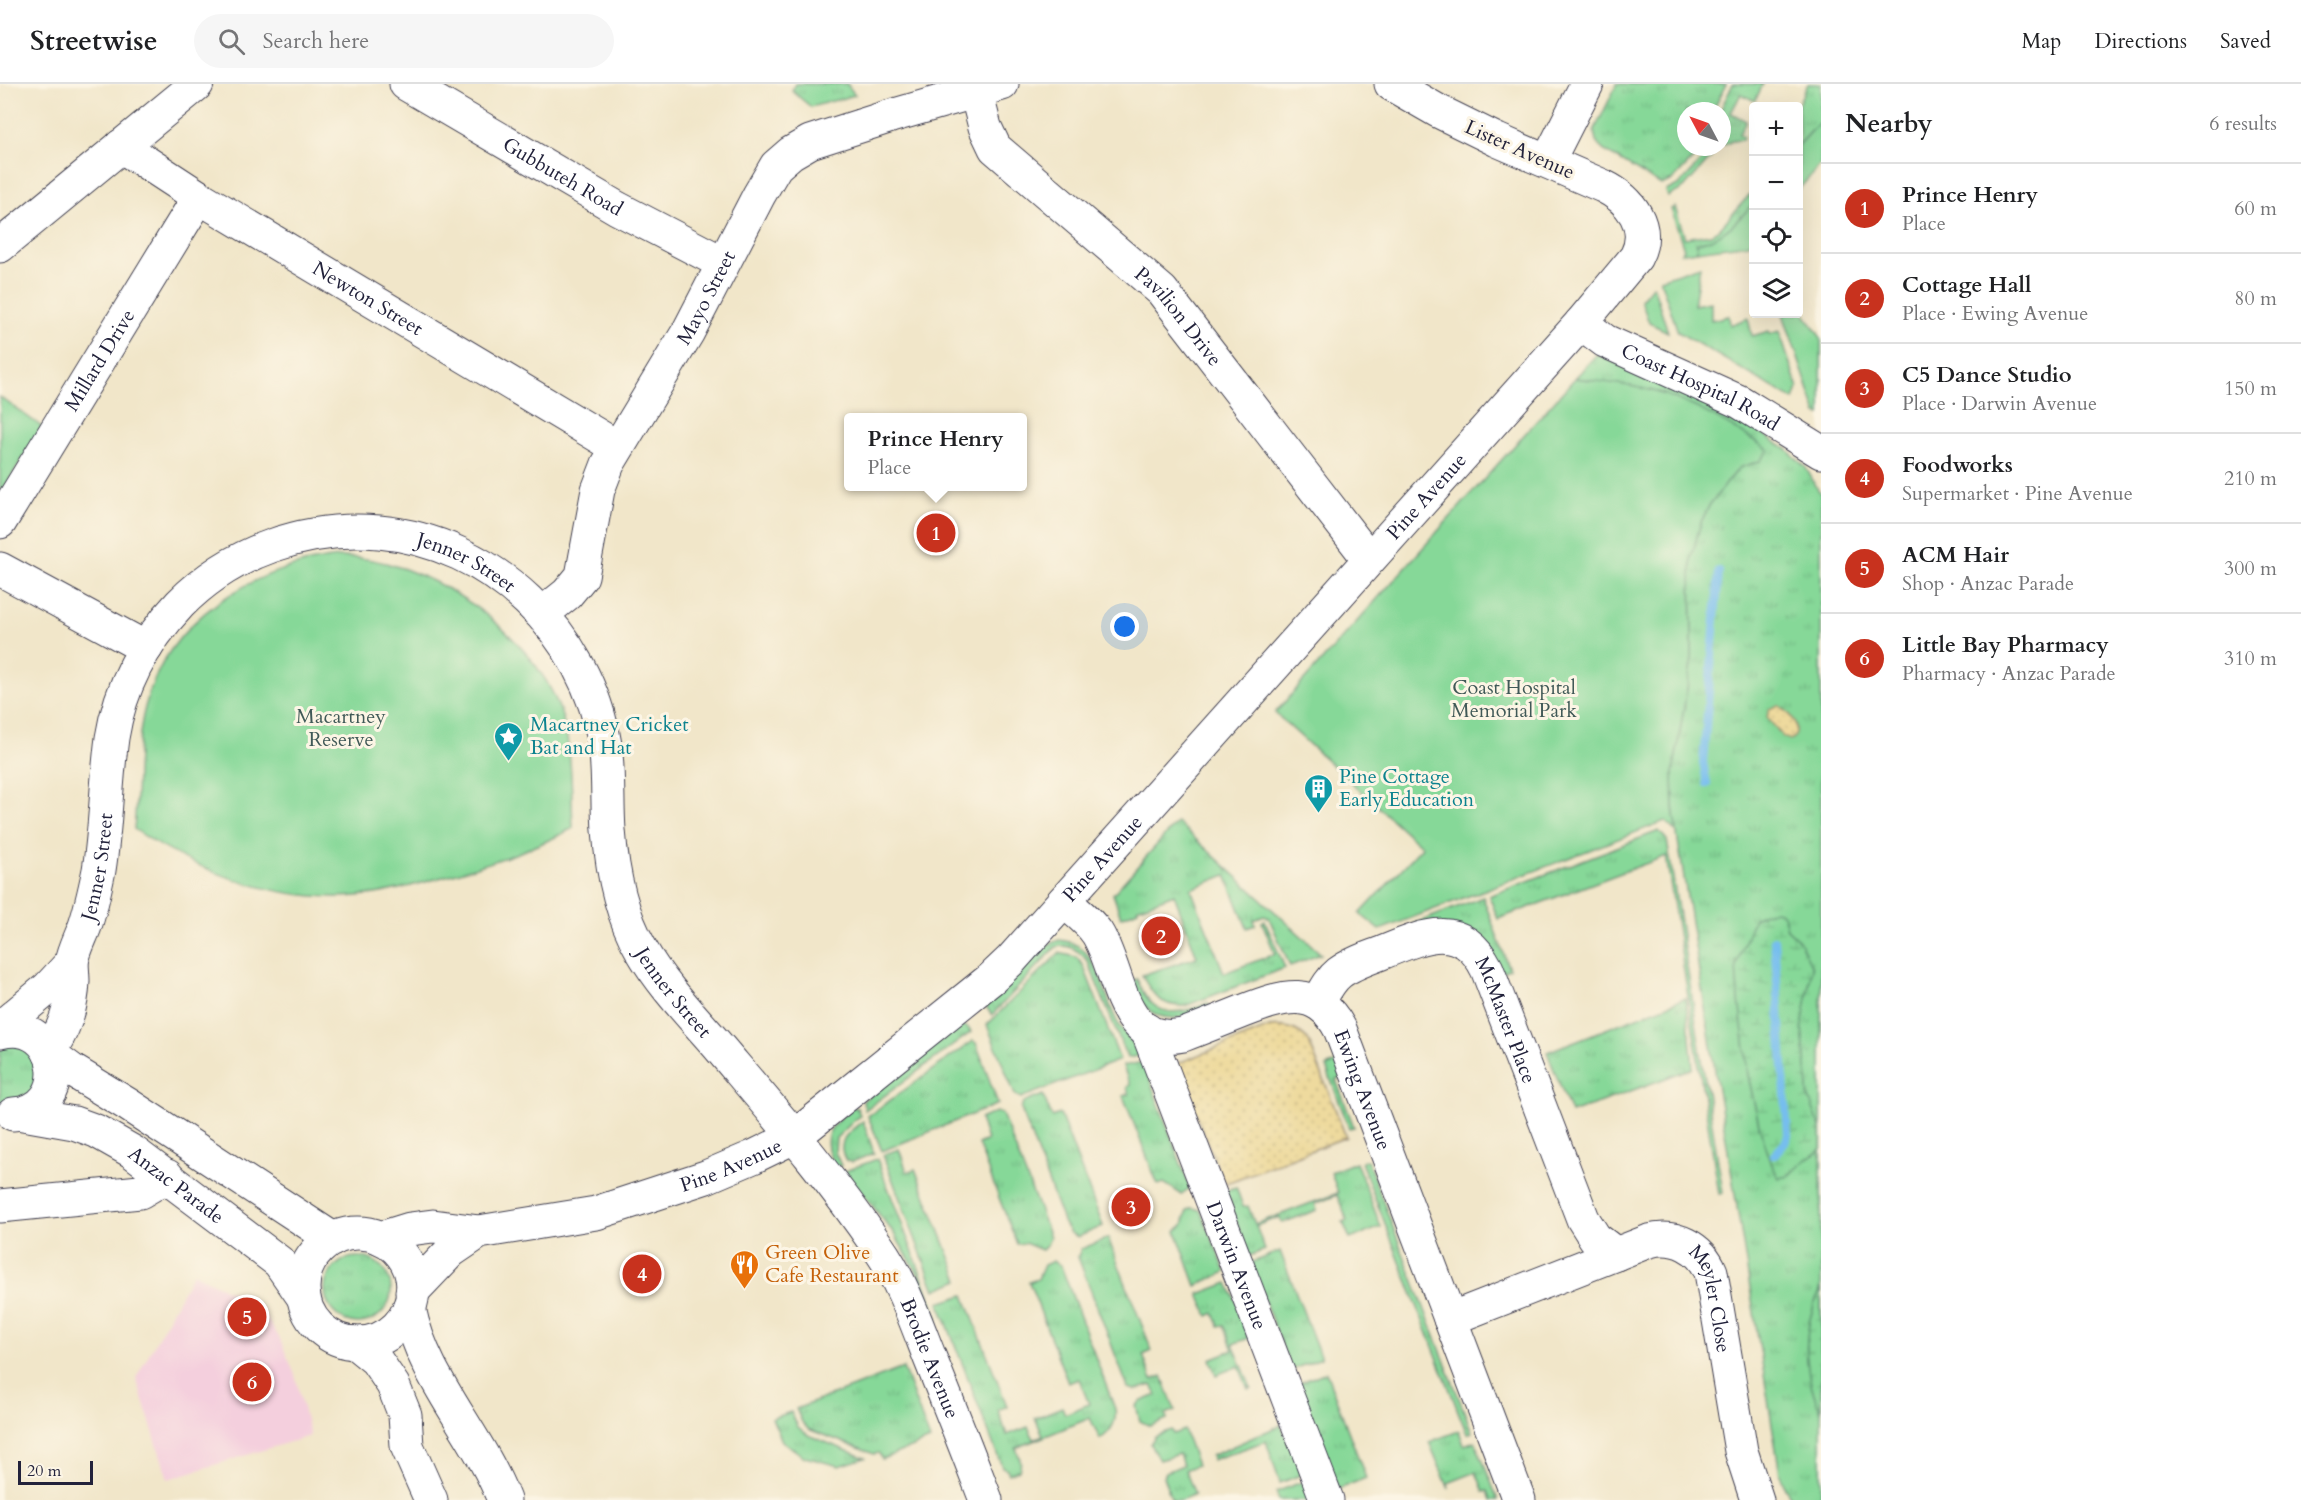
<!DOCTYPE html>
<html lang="en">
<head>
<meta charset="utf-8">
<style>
	body { margin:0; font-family:Cardo,serif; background:#f6f6f6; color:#202124 }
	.controls { position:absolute; right:18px; top:18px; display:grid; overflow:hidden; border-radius:6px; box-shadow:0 6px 24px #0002 }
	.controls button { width:54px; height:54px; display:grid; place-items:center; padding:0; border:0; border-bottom:2px solid #e0e0e0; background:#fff; color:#202124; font:30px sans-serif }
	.compass { position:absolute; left:1677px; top:18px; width:54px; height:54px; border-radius:50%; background:#fff; box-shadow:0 6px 24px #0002; rotate:311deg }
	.scale { position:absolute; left:18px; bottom:15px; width:75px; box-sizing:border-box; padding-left:6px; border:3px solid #22223b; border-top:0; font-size:16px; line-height:21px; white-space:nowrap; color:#22223b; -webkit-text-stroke:4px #fcf5e5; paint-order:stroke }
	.you { position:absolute; left:1125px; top:543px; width:21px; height:21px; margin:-15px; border:4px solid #fff; border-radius:50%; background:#1a73e8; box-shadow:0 0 0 9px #1a73e833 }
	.badge { display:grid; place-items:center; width:39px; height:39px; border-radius:50%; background:#c8321e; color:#fff; font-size:20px; font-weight:700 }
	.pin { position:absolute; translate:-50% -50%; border:3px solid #fff; box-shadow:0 2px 6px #0006 }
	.popup { position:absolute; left:844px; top:329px; width:183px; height:78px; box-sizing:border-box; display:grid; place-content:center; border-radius:6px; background:#fff; filter:drop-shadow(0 2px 4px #0005); font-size:20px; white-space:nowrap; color:#757577 }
	.popup b { font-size:22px; color:#202124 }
	.popup::after { content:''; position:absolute; left:50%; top:100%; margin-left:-12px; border:12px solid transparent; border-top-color:#fff }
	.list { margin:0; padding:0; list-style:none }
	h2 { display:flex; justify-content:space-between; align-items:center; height:78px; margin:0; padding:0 24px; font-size:26px }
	h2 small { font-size:20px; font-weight:400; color:#757577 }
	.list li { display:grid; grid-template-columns:39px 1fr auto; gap:18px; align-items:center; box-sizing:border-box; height:90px; padding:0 24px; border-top:2px solid #e0e0e0 }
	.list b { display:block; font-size:22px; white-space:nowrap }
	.list p { margin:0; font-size:20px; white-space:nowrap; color:#757577 }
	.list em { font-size:20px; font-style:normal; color:#757577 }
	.icon { flex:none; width:33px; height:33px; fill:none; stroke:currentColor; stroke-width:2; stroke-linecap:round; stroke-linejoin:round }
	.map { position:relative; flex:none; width:1821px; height:1416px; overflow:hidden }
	header { display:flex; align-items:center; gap:36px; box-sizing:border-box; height:84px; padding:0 30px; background:#fff; border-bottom:2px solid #e0e0e0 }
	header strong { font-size:28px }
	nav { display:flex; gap:33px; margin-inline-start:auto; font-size:21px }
	.search { width:420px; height:54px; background:#f6f6f6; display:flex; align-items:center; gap:15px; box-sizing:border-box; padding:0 21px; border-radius:33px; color:#757577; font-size:22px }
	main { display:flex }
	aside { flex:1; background:#fff }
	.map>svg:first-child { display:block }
</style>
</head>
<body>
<header>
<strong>Streetwise</strong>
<div class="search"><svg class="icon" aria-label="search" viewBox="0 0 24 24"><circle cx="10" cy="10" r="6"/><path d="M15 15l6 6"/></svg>Search here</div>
<nav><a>Map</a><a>Directions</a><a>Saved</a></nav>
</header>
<main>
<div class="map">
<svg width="1821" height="1416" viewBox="0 0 1821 1416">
	<defs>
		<pattern id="grass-tufts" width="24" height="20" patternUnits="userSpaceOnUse" patternTransform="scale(1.5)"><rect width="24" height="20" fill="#86d898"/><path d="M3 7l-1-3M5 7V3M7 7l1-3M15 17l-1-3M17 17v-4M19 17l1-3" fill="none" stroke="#73b984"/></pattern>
		<pattern id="wetland-marsh" width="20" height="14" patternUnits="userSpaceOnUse" patternTransform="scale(1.5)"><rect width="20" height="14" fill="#86d898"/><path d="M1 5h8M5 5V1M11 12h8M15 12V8" fill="none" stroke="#73b984"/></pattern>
		<pattern id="sand-dots" width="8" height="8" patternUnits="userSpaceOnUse" patternTransform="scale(1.5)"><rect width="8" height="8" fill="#eeda9e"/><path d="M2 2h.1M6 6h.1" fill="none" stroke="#ccbb89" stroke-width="1.8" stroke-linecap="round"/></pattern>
	</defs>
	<rect width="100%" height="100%" fill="#fcf5e5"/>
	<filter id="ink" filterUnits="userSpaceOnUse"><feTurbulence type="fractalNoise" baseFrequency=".0167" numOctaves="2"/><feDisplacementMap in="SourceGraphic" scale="12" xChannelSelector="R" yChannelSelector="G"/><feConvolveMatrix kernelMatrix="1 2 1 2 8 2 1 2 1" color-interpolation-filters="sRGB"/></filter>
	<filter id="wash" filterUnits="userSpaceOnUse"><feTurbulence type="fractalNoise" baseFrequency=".008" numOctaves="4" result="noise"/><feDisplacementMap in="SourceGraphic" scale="24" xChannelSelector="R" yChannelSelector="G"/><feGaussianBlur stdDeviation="1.35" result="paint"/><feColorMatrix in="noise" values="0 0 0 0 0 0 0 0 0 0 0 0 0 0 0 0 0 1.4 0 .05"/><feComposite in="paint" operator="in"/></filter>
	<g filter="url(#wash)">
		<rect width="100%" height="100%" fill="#f1e6c9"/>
		<!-- built -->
		<path fill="#f4cfdd" d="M193,1189L244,1214L264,1231L279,1253L295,1291L310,1352L168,1395L136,1294Z"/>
		<!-- grass -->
		<g fill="url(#grass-tufts)" stroke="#547d6a" stroke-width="1.5">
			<path d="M795,0H847L855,11L811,23L792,7Z"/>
			<path d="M1617,0H1726L1713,27H1686V63H1704L1673,96L1661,101L1603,66L1596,58L1594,47Z"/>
			<path d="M1733,0H1763L1755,17L1741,10L1731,29L1746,37L1739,50L1743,53L1742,56L1732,57L1724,61L1722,27H1720Z"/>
			<path d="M1808,0H1821V37L1799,61L1798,22H1797Z"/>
			<path d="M1712,65L1713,71L1684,104L1668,113L1666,107L1680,100Z"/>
			<path d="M1753,107V120C1736,139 1724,154 1697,159V167L1681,169L1684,165L1671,125L1675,123L1685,154L1711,150L1718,146Z"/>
			<path d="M1597,270L1718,323L1787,365L1806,384L1821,411V1416H1793L1785,1404L1780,1390L1674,732L1673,689L1692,574L1691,474L1701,438L1710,420L1739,384L1760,377L1758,359C1724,339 1691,318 1653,307C1628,300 1601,298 1575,294Z"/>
			<path d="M1177,738L1321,870L1290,882L1269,834L1264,832L1254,836L1255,841L1247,844L1226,791L1191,805L1224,889L1275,870L1262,838L1265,837L1285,884L1185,922C1161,923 1152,911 1142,891L1197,873L1174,810L1137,824L1138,826L1121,833L1113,810Z"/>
			<path d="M1659,747L1667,756L1723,1109L1719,1110L1666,772L1498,835L1489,812Z"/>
			<path d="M1483,813L1509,885L1502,888L1413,840Z"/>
			<path d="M1059,856C1103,860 1101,913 1120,943C1127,953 1136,961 1144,971L1127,974L1088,878C1080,867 1069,859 1056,863L992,931L984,920L1042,863Z"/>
			<path d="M1059,869L1076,873L1083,881L1120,976L1021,1014L1015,1011L987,941Z"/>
			<path d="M1137,895C1152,934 1174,933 1208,919L1211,926C1189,933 1159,942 1143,919C1138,913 1135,904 1132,897Z"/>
			<path d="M1686,914L1693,984L1571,1029L1547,968Z"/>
			<path d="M960,941L968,944L971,948L865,1026L863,1017Z"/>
			<path d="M0,957L38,967V1008L2,1020L0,1019Z"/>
			<path d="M973,957L976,959L998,1020L882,1067L868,1032Z"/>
			<path d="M1143,978L1190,1104L1181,1110L1164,1099L1158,1101L1123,1012L1129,1010L1127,1003L1130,1001L1123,982Z"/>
			<path d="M1338,978L1344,993L1336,996L1354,1043L1349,1044L1326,983Z"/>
			<path d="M1043,1011L1052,1033L1060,1030L1103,1142L1078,1153L1070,1149L1064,1140L1021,1025L1023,1019Z"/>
			<path d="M851,1023L857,1024L860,1031L836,1054L835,1068L841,1082L835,1083C819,1052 829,1045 851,1023Z"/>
			<path d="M996,1028L1002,1030L1050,1153L1047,1161L1042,1166L1025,1159L1017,1160L978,1060L987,1056L980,1035Z"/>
			<path d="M863,1037L874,1069L852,1078L846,1077C835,1057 848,1048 863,1037Z"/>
			<path d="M899,1065L907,1088L915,1085L959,1196L935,1206L883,1071Z"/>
			<path d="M877,1075L938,1234L933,1237L914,1196L920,1193L893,1148L845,1087Z"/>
			<path d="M1367,1076L1472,1348L1467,1350L1361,1078Z"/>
			<path d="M1356,1078L1381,1143L1350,1155L1343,1138L1347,1136L1337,1111L1315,1120L1317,1126L1282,1139L1279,1133L1256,1142L1265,1166L1249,1172L1225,1107L1236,1103L1243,1123L1248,1122L1255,1140L1338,1109L1331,1088Z"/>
			<path d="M1192,1124L1200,1126L1226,1188L1196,1202L1176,1147L1183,1141L1187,1126Z"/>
			<path d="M1108,1154L1152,1267L1143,1271L1152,1296L1162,1292L1175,1326L1166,1330L1167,1335L1150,1342L1140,1337L1136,1322L1140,1318L1157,1311L1152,1301L1135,1306L1128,1304L1078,1173L1081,1165Z"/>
			<path d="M1280,1167L1321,1274L1291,1286L1250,1179Z"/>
			<circle cx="358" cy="1206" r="33"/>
			<path d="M1053,1177L1061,1182L1115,1325C1117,1339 1111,1348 1100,1355L1090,1334L1016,1364C1018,1371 1023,1378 1019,1386L1009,1390L1007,1385L1002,1383L939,1219L964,1211L1007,1322L998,1326L1007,1351L1028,1343L1034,1355L1043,1351L1035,1334L1062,1323L1065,1330L1089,1320L1079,1295L1068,1299L1029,1198L1038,1195L1044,1181Z"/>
			<path d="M1228,1199L1252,1253L1233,1260L1251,1304L1248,1305L1239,1282L1216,1291L1210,1275L1233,1266L1224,1241L1219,1242L1214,1229L1208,1232L1199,1210Z"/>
			<path d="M903,1284L930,1356L882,1375L879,1369L874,1370L808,1345L802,1338L796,1325Z"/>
			<path d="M1326,1288L1366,1394L1338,1405L1297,1300Z"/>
			<path d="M791,1328L798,1343L808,1351L865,1374L839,1382L805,1373L782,1357L772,1334Z"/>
			<path d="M1281,1341L1303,1390L1280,1399L1266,1357L1212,1376L1211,1372Z"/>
			<path d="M1171,1346L1173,1350L1184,1346L1197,1381L1185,1386L1195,1410L1180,1416H1172L1163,1393L1166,1388L1183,1381L1179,1370L1159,1376L1150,1360L1155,1352Z"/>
			<path d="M1459,1347L1464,1361L1475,1357L1498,1416H1491L1488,1407L1484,1408L1476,1388L1448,1399L1449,1405L1429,1358Z"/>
			<path d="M1307,1396L1315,1416H1279L1276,1408Z"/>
		</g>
		<!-- wetland -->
		<g fill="url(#wetland-marsh)" stroke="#547d6a" stroke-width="1.5">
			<path d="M1773,827L1780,828L1784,832L1787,845L1799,856L1812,883L1802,944L1809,1014L1821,1045V1064L1818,1069L1805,1076L1788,1092L1779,1094L1772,1081L1760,1045L1748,991L1737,899L1736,881L1754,834L1767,828Z"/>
			<path d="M1821,1202V1328C1806,1295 1802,1259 1813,1224C1815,1216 1820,1211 1821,1202Z"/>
		</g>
		<!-- sand -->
		<g fill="url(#sand-dots)" stroke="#887e6c" stroke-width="1.5">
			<path d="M1778,621C1789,628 1800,639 1795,652L1790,656L1783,653L1767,633L1769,625Z"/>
			<path d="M1270,943C1285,941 1297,944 1308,955L1346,1053L1224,1100L1176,980Z"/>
		</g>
		<!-- green -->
		<g fill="#86d898" stroke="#547d6a" stroke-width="1.5">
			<path d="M1821,37V80L1799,105V61Z"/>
			<path d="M1753,120V155L1749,160L1697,167V159C1723,154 1736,139 1753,120Z"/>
			<path d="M1700,182L1694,221L1711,218V236L1729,232L1730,241L1748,234L1752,252L1769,247L1770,250L1779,247L1798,304L1794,316L1678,248L1660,195Z"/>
			<path d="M1653,201L1668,248L1649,239L1641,216Z"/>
			<path d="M1799,228L1805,230L1821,254V331L1817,330L1783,230H1798Z"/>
			<path d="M1575,294C1601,298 1628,300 1653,307C1695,319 1733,343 1769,366L1760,377L1739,384L1710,420L1701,438L1691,474L1692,574L1673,689L1674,732L1677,749L1665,737L1380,846L1360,830L1422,763L1275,629Z"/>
			<path d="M0,313L42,343L0,411Z"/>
			<path d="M339,473C423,471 532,547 560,626C573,664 571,705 573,744C535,765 492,779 450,791C423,798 395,808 366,811C286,821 200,790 134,745C138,705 135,662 145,623C167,535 254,482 339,473Z"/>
		</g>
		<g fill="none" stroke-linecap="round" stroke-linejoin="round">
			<!-- stream -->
			<g stroke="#76beee" stroke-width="8">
				<path d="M1707,700L1703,678L1719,487"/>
				<path d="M1774,856L1788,1051L1785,1059L1774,1071"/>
			</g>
		</g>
	</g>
	<g filter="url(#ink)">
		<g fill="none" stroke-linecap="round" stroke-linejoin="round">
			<defs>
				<g id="minor">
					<path id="s1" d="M406,0L617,124L723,179"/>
					<path id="s2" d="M976,8L985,43L995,64L1162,207L1369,475"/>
					<path id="s3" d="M121,62L199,113L617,363"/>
					<path d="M1548,77L1587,0"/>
					<path d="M0,162L197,0"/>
					<path id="s4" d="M1581,239L1605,257L1740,318L1821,368"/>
					<path id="s5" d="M0,438L199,113"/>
					<path d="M0,485L146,564"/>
					<path id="s6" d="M542,530L567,510L582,492L598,406L608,380L688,248L759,111L776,82L791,69L810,58L891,32L1002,0"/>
					<path id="s7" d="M1064,817C1075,827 1089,837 1097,849C1121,887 1119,964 1183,951C1204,943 1224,935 1244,927C1283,912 1316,900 1340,945L1519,1416"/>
					<path id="s8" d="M1318,919C1324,909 1329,897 1339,889C1352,879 1369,874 1384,868C1425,851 1462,835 1487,885L1583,1135L1595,1154L1616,1170"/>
					<path d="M0,944L48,904L72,878"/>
					<path id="s9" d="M1147,946L1327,1416"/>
					<path id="s10" d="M49,968C64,945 72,924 73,897C73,894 72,880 72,878C74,866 81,853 85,842C91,824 95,805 99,786C106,742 106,698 112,654C120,603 145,557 180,520C232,467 306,442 379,448C492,458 587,549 605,661C609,689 607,718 609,746C612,787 620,829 641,865C661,900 691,931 718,962C773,1027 830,1092 878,1163C902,1197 915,1236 930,1274C949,1321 968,1369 986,1416"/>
					<path d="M0,1122L140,1108L167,1092"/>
					<path d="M381,1154L410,1145L433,1142L479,1148"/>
					<path id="s11" d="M412,1208L451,1167L479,1148L596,1129L706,1093L753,1073L794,1053L992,894L1011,876L1581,239L1636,173C1652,142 1630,115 1603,102L1497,56L1438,27L1391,0"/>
					<path id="s12" d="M1450,1235L1649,1157C1675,1150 1701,1163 1711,1188L1741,1367L1757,1416"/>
				</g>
				<g id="major">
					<path d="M0,948C62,932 76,1027 13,1030"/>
					<path d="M50,970L73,987L127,1020L333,1155"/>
					<path id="s13" d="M23,1030L74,1039L96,1047L133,1068L279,1178L304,1214"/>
					<circle cx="358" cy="1204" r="55"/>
					<path d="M409,1224C423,1295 478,1349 504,1416"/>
					<path d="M355,1259L376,1276L393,1301L405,1331L407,1362L431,1416"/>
				</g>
			</defs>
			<!-- minor casing -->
			<use href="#minor" stroke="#413f50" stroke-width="35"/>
			<!-- major casing -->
			<use href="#major" stroke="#413f50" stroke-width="35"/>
			<!-- minor -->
			<use href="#minor" stroke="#fff" stroke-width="33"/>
			<!-- major -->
			<use href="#major" stroke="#fff" stroke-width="33"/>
		</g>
	</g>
	<!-- icons -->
	<defs>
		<symbol id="sight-pin" viewBox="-11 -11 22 30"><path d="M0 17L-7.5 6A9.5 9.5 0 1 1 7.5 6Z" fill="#0f9aa8" stroke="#fcf5e5"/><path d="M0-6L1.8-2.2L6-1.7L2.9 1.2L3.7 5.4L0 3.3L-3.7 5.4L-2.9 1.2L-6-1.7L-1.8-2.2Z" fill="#fff"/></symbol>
		<symbol id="building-pin" viewBox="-11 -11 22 30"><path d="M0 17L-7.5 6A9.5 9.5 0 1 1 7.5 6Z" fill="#0f9aa8" stroke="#fcf5e5"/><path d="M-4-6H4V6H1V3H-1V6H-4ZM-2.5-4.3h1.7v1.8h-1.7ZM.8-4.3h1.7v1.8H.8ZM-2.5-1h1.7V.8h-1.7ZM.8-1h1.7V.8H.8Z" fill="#fff"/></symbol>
		<symbol id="restaurant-pin" viewBox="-11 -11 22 30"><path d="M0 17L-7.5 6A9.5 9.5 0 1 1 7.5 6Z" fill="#e8710a" stroke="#fcf5e5"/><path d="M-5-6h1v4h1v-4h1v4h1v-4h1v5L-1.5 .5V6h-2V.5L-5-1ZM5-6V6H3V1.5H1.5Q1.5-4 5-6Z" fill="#fff"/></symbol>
	</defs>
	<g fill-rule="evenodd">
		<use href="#sight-pin" x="492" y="636" width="33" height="45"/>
		<use href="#building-pin" x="1302" y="688" width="33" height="45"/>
		<use href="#restaurant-pin" x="728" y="1164" width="33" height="45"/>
	</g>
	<g text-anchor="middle" stroke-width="6" stroke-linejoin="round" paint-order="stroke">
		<!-- street labels -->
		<g font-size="20" fill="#22223b" stroke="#fcf5e5">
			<text transform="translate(1520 65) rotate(24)" y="7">Lister Avenue</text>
			<text dy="7" stroke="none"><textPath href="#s1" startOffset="182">Gubbuteh Road</textPath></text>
			<text dy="7" stroke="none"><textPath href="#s6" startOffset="364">Mayo Street</textPath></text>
			<text dy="7" stroke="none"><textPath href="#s3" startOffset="290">Newton Street</textPath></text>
			<text dy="7" stroke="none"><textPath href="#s2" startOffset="309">Pavilion Drive</textPath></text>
			<text dy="7" stroke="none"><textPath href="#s5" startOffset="190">Millard Drive</textPath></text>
			<text dy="7" stroke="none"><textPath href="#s4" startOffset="136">Coast Hospital Road</textPath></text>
			<text dy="7" stroke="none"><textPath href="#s11" startOffset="1324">Pine Avenue</textPath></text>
			<text dy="7" stroke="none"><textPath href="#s10" startOffset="788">Jenner Street</textPath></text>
			<text dy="7" stroke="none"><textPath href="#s11" startOffset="838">Pine Avenue</textPath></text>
			<text dy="7" stroke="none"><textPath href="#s10" startOffset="194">Jenner Street</textPath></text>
			<text dy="7" stroke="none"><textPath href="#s10" startOffset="1292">Jenner Street</textPath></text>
			<text dy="7" stroke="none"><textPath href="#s8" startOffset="261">McMaster Place</textPath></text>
			<text dy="7" stroke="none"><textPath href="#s7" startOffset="436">Ewing Avenue</textPath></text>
			<text dy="7" stroke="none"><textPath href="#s11" startOffset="352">Pine Avenue</textPath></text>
			<text dy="7" stroke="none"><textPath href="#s13" startOffset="172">Anzac Parade</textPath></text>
			<text dy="7" stroke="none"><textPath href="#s9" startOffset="252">Darwin Avenue</textPath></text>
			<text dy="7" stroke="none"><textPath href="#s12" startOffset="315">Meyler Close</textPath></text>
			<text dy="7" stroke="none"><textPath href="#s10" startOffset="1742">Brodie Avenue</textPath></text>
		</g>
		<!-- park labels -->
		<g font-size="20" fill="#405957" stroke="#fcf5e5">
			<text x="1514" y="610">Coast Hospital<tspan x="1514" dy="23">Memorial Park</tspan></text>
			<text x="341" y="639">Macartney<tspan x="341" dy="23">Reserve</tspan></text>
		</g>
		<!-- culture labels -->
		<g font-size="20" fill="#0d838f" stroke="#fcf5e5" text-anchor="start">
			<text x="530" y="647">Macartney Cricket<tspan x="530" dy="23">Bat and Hat</tspan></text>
			<text x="1339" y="699">Pine Cottage<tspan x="1339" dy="23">Early Education</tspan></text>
		</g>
		<!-- food labels -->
		<g font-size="20" fill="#c56008" stroke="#fcf5e5" text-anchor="start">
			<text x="765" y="1175">Green Olive<tspan x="765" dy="23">Cafe Restaurant</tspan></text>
		</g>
	</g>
</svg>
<div class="controls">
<button>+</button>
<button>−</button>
<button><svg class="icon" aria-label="locate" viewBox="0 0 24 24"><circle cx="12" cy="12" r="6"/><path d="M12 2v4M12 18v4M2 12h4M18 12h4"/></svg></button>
<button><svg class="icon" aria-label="layers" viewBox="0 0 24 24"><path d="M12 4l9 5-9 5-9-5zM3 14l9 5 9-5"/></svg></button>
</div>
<svg class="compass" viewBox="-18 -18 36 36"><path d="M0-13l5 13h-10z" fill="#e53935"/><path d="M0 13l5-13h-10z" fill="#757577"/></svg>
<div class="scale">20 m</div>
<div class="you"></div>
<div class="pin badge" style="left:936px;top:449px">1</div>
<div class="popup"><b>Prince Henry</b>Place</div>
<div class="pin badge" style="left:1161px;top:852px">2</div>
<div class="pin badge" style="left:1131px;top:1123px">3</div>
<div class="pin badge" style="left:642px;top:1190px">4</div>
<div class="pin badge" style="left:247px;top:1233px">5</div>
<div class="pin badge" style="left:252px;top:1298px">6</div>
</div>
<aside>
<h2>Nearby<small>6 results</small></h2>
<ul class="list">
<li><span class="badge">1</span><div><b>Prince Henry</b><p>Place</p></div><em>60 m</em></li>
<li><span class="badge">2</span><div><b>Cottage Hall</b><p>Place · Ewing Avenue</p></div><em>80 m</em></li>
<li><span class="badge">3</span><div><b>C5 Dance Studio</b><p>Place · Darwin Avenue</p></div><em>150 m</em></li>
<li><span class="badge">4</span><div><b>Foodworks</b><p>Supermarket · Pine Avenue</p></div><em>210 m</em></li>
<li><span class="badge">5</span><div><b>ACM Hair</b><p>Shop · Anzac Parade</p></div><em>300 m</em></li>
<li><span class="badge">6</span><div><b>Little Bay Pharmacy</b><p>Pharmacy · Anzac Parade</p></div><em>310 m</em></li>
</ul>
</aside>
</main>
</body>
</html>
